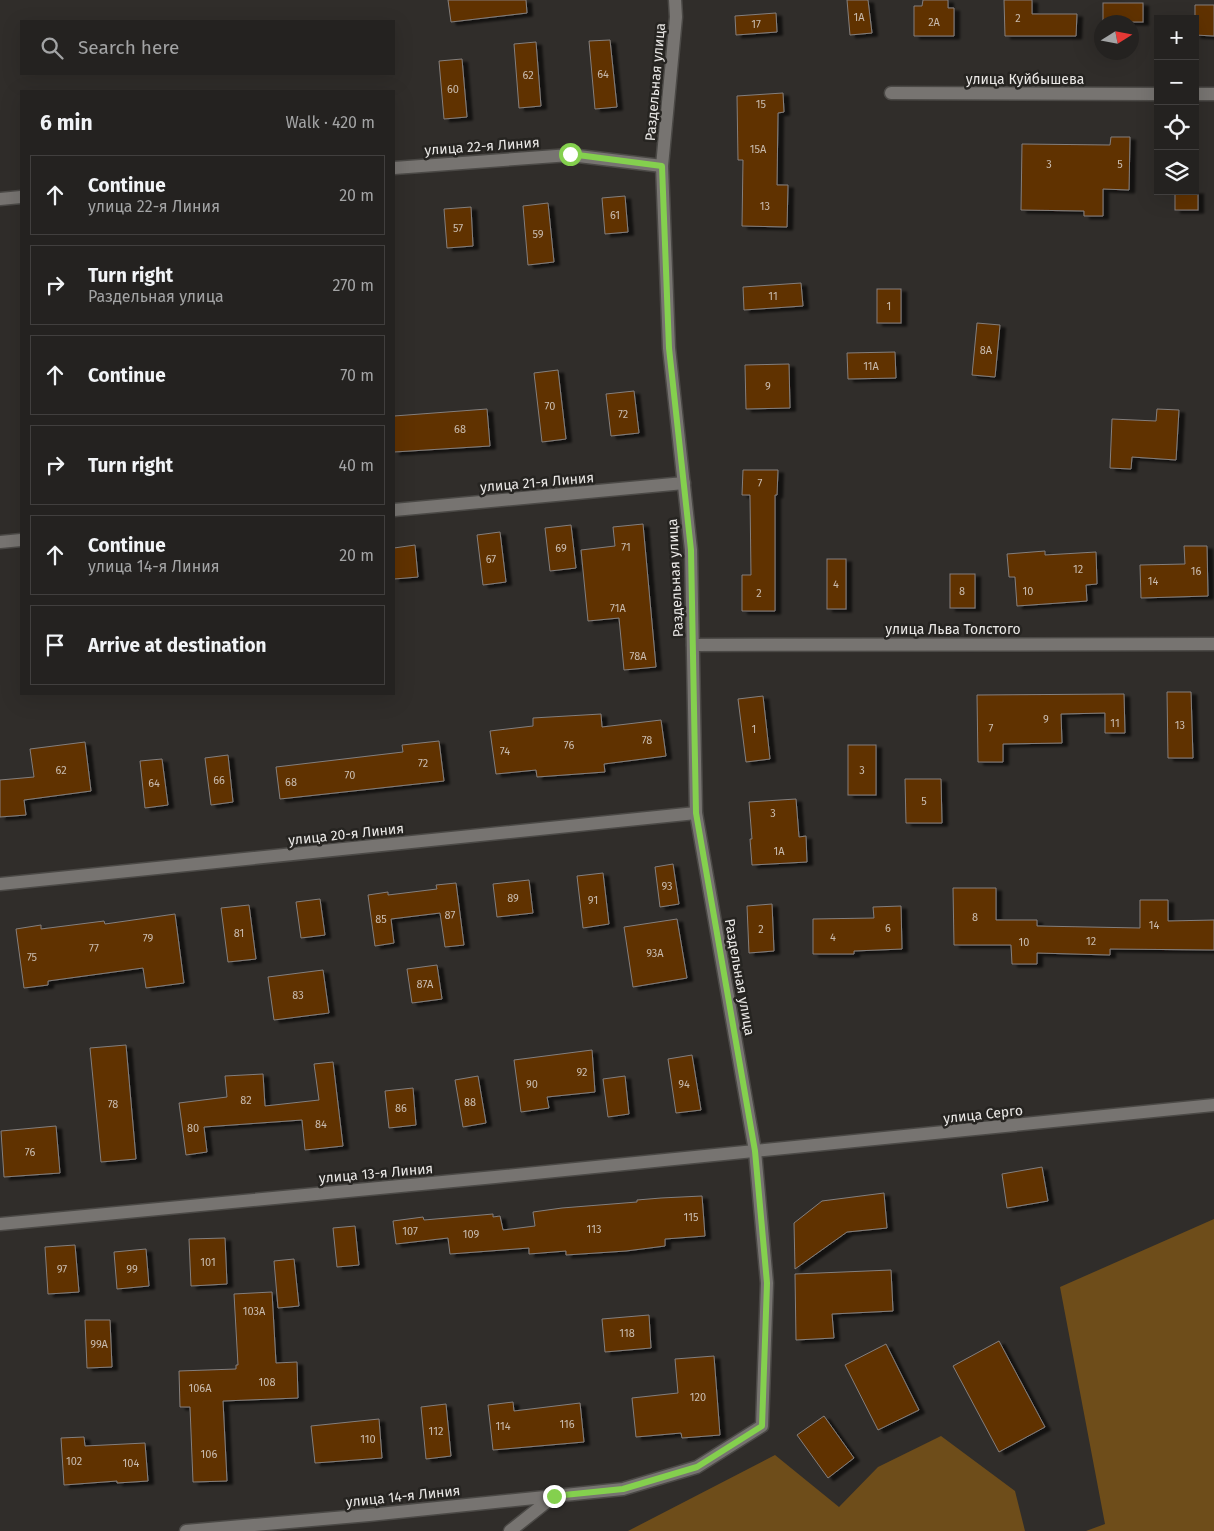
<!DOCTYPE html>
<html lang="en">
<head>
<meta charset="utf-8">
<style>
	body { margin:0; font-family:"Fira Sans",sans-serif; background:#2c2a29; color:#f1f3f6 }
	.controls { position:absolute; right:15px; top:15px; display:grid; overflow:hidden; border-radius:0px; box-shadow:0 5px 20px #0002 }
	.controls button { width:45px; height:45px; display:grid; place-items:center; padding:0; border:0; border-bottom:1px solid #413f3e; background:#242220; color:#f1f3f6; font:25px sans-serif }
	.compass { position:absolute; left:1094px; top:15px; width:45px; height:45px; border-radius:50%; background:#242220; box-shadow:0 5px 20px #0002; rotate:79deg }
	.stop { position:absolute; width:15px; height:15px; margin:-11px; border:4px solid #84d04e; border-radius:50%; background:#fff }
	.stop.end { background:#84d04e; border-color:#fff; box-shadow:0 1px 5px #0008 }
	.list { margin:0; padding:0; list-style:none }
	h2 { display:flex; justify-content:space-between; align-items:center; height:65px; margin:0; padding:0 20px; font-size:21px }
	h2 small { font-size:16px; font-weight:400; color:#a3a4a5 }
	.list li { display:grid; grid-template-columns:32px 1fr auto; gap:15px; align-items:center; box-sizing:border-box; height:80px; margin:0 10px 10px; padding:0 10px; border:1px solid #413f3e; border-radius:0px }
	.list b { display:block; font-size:19px; white-space:nowrap }
	.list p { margin:0; font-size:16px; white-space:nowrap; color:#a3a4a5 }
	.list em { font-size:16px; font-style:normal; color:#a3a4a5 }
	.icon { flex:none; width:28px; height:28px; fill:none; stroke:currentColor; stroke-width:2; stroke-linecap:round; stroke-linejoin:round }
	.map { position:relative; flex:none; width:1214px; height:1531px; overflow:hidden }
	.search { position:absolute; background:#242220; box-shadow:0 5px 20px #0002; left:20px; top:20px; width:375px; height:55px; display:flex; align-items:center; gap:12px; box-sizing:border-box; padding:0 18px; border-radius:0px; color:#a3a4a5; font-size:19px }
	.panel { position:absolute; background:#242220; box-shadow:0 5px 20px #0002; left:20px; top:90px; width:375px; height:605px; border-radius:0px }
	.map>svg:first-child { display:block }
</style>
</head>
<body>
<div class="map">
<svg width="1214" height="1531" viewBox="0 0 1214 1531">
	<defs>
		<filter id="shadow"><feDropShadow dx="5.5" dy="3" stdDeviation="1" flood-color="#0009"/></filter>
	</defs>
	<rect width="100%" height="100%" fill="#302d2a"/>
	<!-- green -->
	<g fill="#6e4d1a">
		<path d="M1214,1219V1531H1086L1105,1524L1060,1287Z"/>
		<path d="M941,1436L1015,1491L1025,1531H628L775,1455L839,1507L878,1467Z"/>
	</g>
	<!-- building -->
	<g fill="#603001" stroke="#837f7d" filter="url(#shadow)">
		<path d="M448,0H526L527,13L451,22Z"/>
		<path d="M847,0H868L872,33L850,35Z"/>
		<path d="M923,0H948V8H954V36H914V6H922Z"/>
		<path d="M1004,0H1032V14H1077L1076,36H1005Z"/>
		<rect x="1103" y="3" width="40" height="19"/>
		<path d="M1195,5H1214V36L1195,35Z"/>
		<path d="M776,13L777,32L736,35L735,16Z"/>
		<path d="M610,40L617,107L595,109L589,41Z"/>
		<path d="M536,42L541,106L519,108L514,44Z"/>
		<path d="M462,59L467,117L444,119L439,61Z"/>
		<path d="M783,93L784,112L778,113L777,185H788L787,227L742,226L743,160H738L737,96Z"/>
		<path d="M1111,137H1130L1129,190L1103,189V216H1084V211L1021,210L1022,144L1110,145Z"/>
		<rect x="1175" y="191" width="23" height="19"/>
		<path d="M625,196L628,232L605,234L602,198Z"/>
		<path d="M548,203L554,262L528,265L523,206Z"/>
		<path d="M471,207L473,246L447,248L444,209Z"/>
		<path d="M801,283L803,306L744,310L743,287Z"/>
		<rect x="877" y="289" width="24" height="34"/>
		<path d="M977,323L1000,325L995,377L972,375Z"/>
		<path d="M895,352L896,378L848,379L847,353Z"/>
		<path d="M789,364L790,408L746,409L745,365Z"/>
		<path d="M558,370L566,439L542,442L534,373Z"/>
		<path d="M634,391L639,433L611,436L606,394Z"/>
		<path d="M487,409L490,446L394,452V416Z"/>
		<path d="M1157,409L1179,410L1176,460L1132,457L1131,469L1110,468L1112,419L1156,421Z"/>
		<path d="M743,470H778L777,495H775V611H742V575H751L750,495H742Z"/>
		<path d="M643,524L656,667L624,670L619,618L588,621L581,550L615,546L613,527Z"/>
		<path d="M571,525L576,568L550,571L545,528Z"/>
		<path d="M500,532L506,582L483,585L477,535Z"/>
		<path d="M415,545L418,577L394,579V548Z"/>
		<path d="M1184,546H1207L1208,596L1141,598L1140,565L1185,564Z"/>
		<path d="M1045,551V555L1096,552L1097,584L1086,585L1087,601L1017,606L1015,577H1009L1007,554Z"/>
		<rect x="827" y="559" width="19" height="50"/>
		<rect x="950" y="574" width="25" height="34"/>
		<path d="M1167,692H1191L1193,758H1168Z"/>
		<path d="M1124,694L1125,733H1105V713L1061,714L1062,743L1003,744V762H978L977,695Z"/>
		<path d="M763,696L770,759L746,762L738,699Z"/>
		<path d="M601,714L602,727L661,720L666,756L604,764L605,772L537,777L536,770L496,774L490,731L533,726V718Z"/>
		<path d="M439,741L444,781L280,799L276,767L403,752L402,745Z"/>
		<path d="M85,742L91,791L24,800L26,815L0,817V780L34,777L30,749Z"/>
		<rect x="848" y="745" width="28" height="50"/>
		<path d="M228,755L233,802L211,805L205,758Z"/>
		<path d="M162,759L168,805L145,808L140,761Z"/>
		<path d="M905,779H941L942,823H906Z"/>
		<path d="M796,799L799,837L806,836L807,862L752,865L750,839H752L749,802Z"/>
		<path d="M673,864L679,904L660,907L655,867Z"/>
		<path d="M603,873L609,924L583,928L577,876Z"/>
		<path d="M529,880L533,913L497,917L493,884Z"/>
		<path d="M456,883L464,945L445,947L440,913L391,919L394,943L375,946L368,895L388,892V895L437,889L436,885Z"/>
		<path d="M953,888H996V920H1037V926L1140,928V900H1168V921L1214,920V950L1110,949V955L1037,953V964H1012L1011,945H954Z"/>
		<path d="M320,899L325,935L301,938L296,902Z"/>
		<path d="M772,904L774,951L749,953L747,906Z"/>
		<path d="M249,905L256,959L228,962L221,908Z"/>
		<path d="M901,906L902,949L854,951V954H813V919L874,918L873,907Z"/>
		<path d="M175,914L184,983L146,988L143,968L48,981V985L24,988L16,929L41,925V929L104,921L105,924Z"/>
		<path d="M677,919L687,978L633,987L624,927Z"/>
		<path d="M437,965L442,999L412,1003L407,969Z"/>
		<path d="M323,970L329,1013L274,1020L268,977Z"/>
		<path d="M126,1045L136,1159L101,1162L90,1048Z"/>
		<path d="M592,1050L595,1092L547,1097L549,1108L521,1112L514,1060Z"/>
		<path d="M692,1055L701,1110L676,1113L668,1059Z"/>
		<path d="M333,1062L343,1146L305,1150L302,1120L204,1127L207,1152L186,1155L179,1103L227,1097L225,1076L263,1074L265,1106L319,1100L314,1064Z"/>
		<path d="M478,1076L486,1123L463,1127L455,1080Z"/>
		<path d="M625,1076L629,1114L608,1117L603,1079Z"/>
		<path d="M413,1088L416,1125L389,1128L385,1091Z"/>
		<path d="M56,1126L60,1173L4,1177L1,1131Z"/>
		<path d="M1042,1167L1048,1201L1007,1208L1002,1174Z"/>
		<path d="M884,1193L887,1228L847,1232L795,1269L794,1223L822,1201Z"/>
		<path d="M702,1196L705,1236L665,1239V1246L626,1251L566,1255V1251L529,1254V1248L450,1254L448,1238L396,1244L393,1221L423,1217L424,1220L493,1214V1217L500,1216L503,1230L535,1226L533,1212L562,1208L637,1202V1200L661,1198Z"/>
		<path d="M355,1226L359,1265L337,1267L333,1228Z"/>
		<path d="M225,1238L227,1284L191,1286L189,1239Z"/>
		<path d="M75,1245L79,1292L48,1294L45,1247Z"/>
		<path d="M146,1249L149,1286L117,1289L114,1252Z"/>
		<path d="M294,1259L299,1306L278,1308L274,1261Z"/>
		<path d="M891,1270L893,1311L832,1314L834,1338L796,1340L795,1274Z"/>
		<path d="M272,1292L276,1363L297,1362L298,1398L223,1401L227,1481L193,1482L190,1407H180L179,1371L236,1369V1365H238L234,1294Z"/>
		<path d="M649,1315L651,1348L605,1352L602,1319Z"/>
		<path d="M85,1320H110L112,1367L87,1368Z"/>
		<path d="M999,1341L1045,1427L999,1452L953,1366Z"/>
		<path d="M886,1344L919,1410L878,1430L845,1365Z"/>
		<path d="M714,1356L720,1435L682,1438L681,1433L636,1437L632,1398L678,1393L675,1359Z"/>
		<path d="M513,1402L514,1411L580,1403L584,1442L493,1450L488,1405Z"/>
		<path d="M446,1404L451,1456L426,1459L421,1407Z"/>
		<path d="M824,1416L854,1458L828,1478L797,1435Z"/>
		<path d="M379,1419L382,1458L315,1463L311,1426Z"/>
		<path d="M84,1437L85,1446L145,1443L148,1481L117,1483V1481L64,1485L61,1438Z"/>
	</g>
	<g fill="none" stroke-linecap="round" stroke-linejoin="round">
		<defs>
			<g id="minor">
				<path d="M891,93L1158,94"/>
				<path d="M1195,94H1214"/>
				<path d="M394,168L570,155L662,166"/>
				<path d="M0,199L21,197"/>
				<path d="M394,510L684,483"/>
				<path d="M0,542L21,540"/>
				<path d="M693,645L1214,644"/>
				<path d="M0,884L696,813"/>
				<path d="M0,1224L495,1177L1214,1105"/>
				<path d="M186,1531L369,1515L623,1489L697,1467L762,1426L767,1283L755,1151L696,813L691,550L669,348L662,166L676,17L675,0"/>
				<path d="M510,1531L554,1496"/>
			</g>
		</defs>
		<!-- minor casing -->
		<use href="#minor" stroke="#4b4946" stroke-width="15"/>
		<!-- minor -->
		<use href="#minor" stroke="#777471" stroke-width="12"/>
	</g>
	<g fill="none" stroke-linecap="round" stroke-linejoin="round">
		<!-- route -->
		<path stroke="#84d04e" stroke-width="6" d="M554,1496L623,1489L697,1467L762,1426L767,1283L755,1151L696,813L691,550L669,348L662,166L570,154"/>
	</g>
	<g text-anchor="middle" stroke-width="5" stroke-linejoin="round" paint-order="stroke">
		<!-- number labels -->
		<g font-size="11" fill="#c8bbae">
			<text x="859" y="21">1А</text>
			<text x="1018" y="22">2</text>
			<text x="934" y="26">2А</text>
			<text x="756" y="28">17</text>
			<text x="603" y="78">64</text>
			<text x="528" y="79">62</text>
			<text x="453" y="93">60</text>
			<text x="761" y="108">15</text>
			<text x="758" y="153">15А</text>
			<text x="1049" y="168">3</text>
			<text x="1120" y="168">5</text>
			<text x="765" y="210">13</text>
			<text x="615" y="219">61</text>
			<text x="458" y="232">57</text>
			<text x="538" y="238">59</text>
			<text x="773" y="300">11</text>
			<text x="889" y="310">1</text>
			<text x="986" y="354">8А</text>
			<text x="871" y="370">11А</text>
			<text x="768" y="390">9</text>
			<text x="550" y="410">70</text>
			<text x="623" y="418">72</text>
			<text x="460" y="433">68</text>
			<text x="760" y="487">7</text>
			<text x="626" y="551">71</text>
			<text x="561" y="552">69</text>
			<text x="491" y="563">67</text>
			<text x="1078" y="573">12</text>
			<text x="1196" y="575">16</text>
			<text x="1153" y="585">14</text>
			<text x="836" y="588">4</text>
			<text x="962" y="595">8</text>
			<text x="1028" y="595">10</text>
			<text x="759" y="597">2</text>
			<text x="618" y="612">71А</text>
			<text x="638" y="660">78А</text>
			<text x="1046" y="723">9</text>
			<text x="1115" y="727">11</text>
			<text x="1180" y="729">13</text>
			<text x="991" y="732">7</text>
			<text x="754" y="733">1</text>
			<text x="647" y="744">78</text>
			<text x="569" y="749">76</text>
			<text x="505" y="755">74</text>
			<text x="423" y="767">72</text>
			<text x="61" y="774">62</text>
			<text x="862" y="774">3</text>
			<text x="350" y="779">70</text>
			<text x="219" y="784">66</text>
			<text x="291" y="786">68</text>
			<text x="154" y="787">64</text>
			<text x="924" y="805">5</text>
			<text x="773" y="817">3</text>
			<text x="779" y="855">1А</text>
			<text x="667" y="890">93</text>
			<text x="513" y="902">89</text>
			<text x="593" y="904">91</text>
			<text x="450" y="919">87</text>
			<text x="975" y="921">8</text>
			<text x="381" y="923">85</text>
			<text x="1154" y="929">14</text>
			<text x="888" y="932">6</text>
			<text x="761" y="933">2</text>
			<text x="239" y="937">81</text>
			<text x="833" y="941">4</text>
			<text x="148" y="942">79</text>
			<text x="1091" y="945">12</text>
			<text x="1024" y="946">10</text>
			<text x="94" y="952">77</text>
			<text x="655" y="957">93А</text>
			<text x="32" y="961">75</text>
			<text x="425" y="988">87А</text>
			<text x="298" y="999">83</text>
			<text x="582" y="1076">92</text>
			<text x="532" y="1088">90</text>
			<text x="684" y="1088">94</text>
			<text x="246" y="1104">82</text>
			<text x="470" y="1106">88</text>
			<text x="113" y="1108">78</text>
			<text x="401" y="1112">86</text>
			<text x="321" y="1128">84</text>
			<text x="193" y="1132">80</text>
			<text x="30" y="1156">76</text>
			<text x="691" y="1221">115</text>
			<text x="594" y="1233">113</text>
			<text x="410" y="1235">107</text>
			<text x="471" y="1238">109</text>
			<text x="208" y="1266">101</text>
			<text x="62" y="1273">97</text>
			<text x="132" y="1273">99</text>
			<text x="254" y="1315">103А</text>
			<text x="627" y="1337">118</text>
			<text x="99" y="1348">99А</text>
			<text x="267" y="1386">108</text>
			<text x="200" y="1392">106А</text>
			<text x="698" y="1401">120</text>
			<text x="567" y="1428">116</text>
			<text x="503" y="1430">114</text>
			<text x="436" y="1435">112</text>
			<text x="368" y="1443">110</text>
			<text x="209" y="1458">106</text>
			<text x="74" y="1465">102</text>
			<text x="131" y="1467">104</text>
		</g>
		<!-- street labels -->
		<g font-size="14" fill="#ebe9e7" stroke="#262421">
			<text x="1025" y="84">улица Куйбышева</text>
			<text transform="translate(655 82) rotate(-85)" y="5">Раздельная улица</text>
			<text transform="translate(482 146) rotate(-4)" y="5">улица 22-я Линия</text>
			<text transform="translate(537 482) rotate(-5)" y="5">улица 21-я Линия</text>
			<text transform="translate(675 578) rotate(-93)" y="5">Раздельная улица</text>
			<text x="953" y="634">улица Льва Толстого</text>
			<text transform="translate(346 834) rotate(-6)" y="5">улица 20-я Линия</text>
			<text transform="translate(740 977) rotate(80)" y="5">Раздельная улица</text>
			<text transform="translate(983 1114) rotate(-6)" y="5">улица Серго</text>
			<text transform="translate(376 1173) rotate(-5)" y="5">улица 13-я Линия</text>
			<text transform="translate(403 1496) rotate(-6)" y="5">улица 14-я Линия</text>
		</g>
	</g>
</svg>
<div class="controls">
<button>+</button>
<button>−</button>
<button><svg class="icon" aria-label="locate" viewBox="0 0 24 24"><circle cx="12" cy="12" r="6"/><path d="M12 2v4M12 18v4M2 12h4M18 12h4"/></svg></button>
<button><svg class="icon" aria-label="layers" viewBox="0 0 24 24"><path d="M12 4l9 5-9 5-9-5zM3 14l9 5 9-5"/></svg></button>
</div>
<svg class="compass" viewBox="-18 -18 36 36"><path d="M0-13l5 13h-10z" fill="#e53935"/><path d="M0 13l5-13h-10z" fill="#a3a4a5"/></svg>
<div class="stop" style="left:570px;top:154px"></div>
<div class="stop end" style="left:554px;top:1496px"></div>
<div class="search"><svg class="icon" aria-label="search" viewBox="0 0 24 24"><circle cx="10" cy="10" r="6"/><path d="M15 15l6 6"/></svg>Search here</div>
<section class="panel">
<h2>6 min<small>Walk · 420 m</small></h2>
<ul class="list">
<li><svg class="icon" aria-label="ahead" viewBox="0 0 24 24"><path d="M12 20V5M6 11l6-6 6 6"/></svg><div><b>Continue</b><p>улица 22-я Линия</p></div><em>20 m</em></li>
<li><svg class="icon" aria-label="right" viewBox="0 0 24 24"><path d="M7 20v-9h11M14 6l5 5-5 5"/></svg><div><b>Turn right</b><p>Раздельная улица</p></div><em>270 m</em></li>
<li><svg class="icon" aria-label="ahead" viewBox="0 0 24 24"><path d="M12 20V5M6 11l6-6 6 6"/></svg><div><b>Continue</b></div><em>70 m</em></li>
<li><svg class="icon" aria-label="right" viewBox="0 0 24 24"><path d="M7 20v-9h11M14 6l5 5-5 5"/></svg><div><b>Turn right</b></div><em>40 m</em></li>
<li><svg class="icon" aria-label="ahead" viewBox="0 0 24 24"><path d="M12 20V5M6 11l6-6 6 6"/></svg><div><b>Continue</b><p>улица 14-я Линия</p></div><em>20 m</em></li>
<li><svg class="icon" aria-label="arrive" viewBox="0 0 24 24"><path d="M6 21V4h12l-3 4 3 4H6"/></svg><div><b>Arrive at destination</b></div></li>
</ul>
</section>
</div>
</body>
</html>
